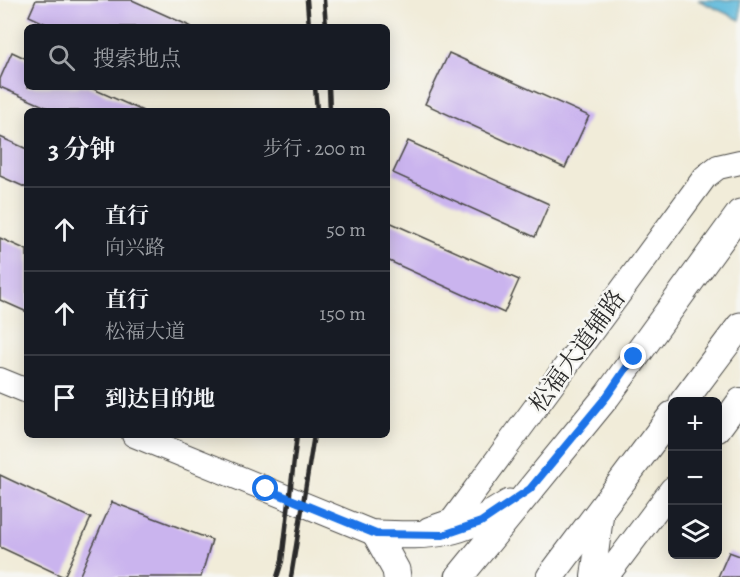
<!DOCTYPE html>
<html lang="zh">
<head>
<meta charset="utf-8">
<style>
	body { margin:0; font-family:Alegreya,"Noto Serif SC",serif; background:#242831; color:#f1f3f6 }
	.controls { position:absolute; right:18px; bottom:18px; display:grid; overflow:hidden; border-radius:9px; box-shadow:0 3px 15px #0003 }
	.controls button { width:54px; height:54px; display:grid; place-items:center; padding:0; border:0; border-bottom:2px solid #363941; background:#171b24; color:#f1f3f6; font:30px sans-serif }
	.stop { position:absolute; width:18px; height:18px; margin:-14px; border:4px solid #1a73e8; border-radius:50%; background:#fff }
	.stop.end { background:#1a73e8; border-color:#fff; box-shadow:0 2px 6px #0008 }
	.list { margin:0; padding:0; list-style:none }
	h2 { display:flex; justify-content:space-between; align-items:center; height:78px; margin:0; padding:0 24px; font-size:26px }
	h2 small { font-size:20px; font-weight:400; color:#9ea1a6 }
	.list li { display:grid; grid-template-columns:39px 1fr auto; gap:18px; align-items:center; box-sizing:border-box; height:84px; padding:0 24px; border-top:2px solid #363941 }
	.list b { display:block; font-size:22px; white-space:nowrap }
	.list p { margin:0; font-size:20px; white-space:nowrap; color:#9ea1a6 }
	.list em { font-size:20px; font-style:normal; color:#9ea1a6 }
	.icon { flex:none; width:33px; height:33px; fill:none; stroke:currentColor; stroke-width:2; stroke-linecap:round; stroke-linejoin:round }
	.map { position:relative; flex:none; width:740px; height:577px; overflow:hidden }
	.search { position:absolute; background:#171b24; box-shadow:0 3px 15px #0003; left:24px; top:24px; width:366px; height:66px; display:flex; align-items:center; gap:15px; box-sizing:border-box; padding:0 21px; border-radius:9px; color:#9ea1a6; font-size:22px }
	.panel { position:absolute; background:#171b24; box-shadow:0 3px 15px #0003; left:24px; top:108px; width:366px; height:330px; border-radius:9px }
	.map>svg:first-child { display:block }
</style>
</head>
<body>
<div class="map">
<svg width="740" height="577" viewBox="0 0 740 577">
	<rect width="100%" height="100%" fill="#f6f6f2"/>
	<filter id="ink" filterUnits="userSpaceOnUse"><feTurbulence type="fractalNoise" baseFrequency=".0167" numOctaves="2"/><feDisplacementMap in="SourceGraphic" scale="12" xChannelSelector="R" yChannelSelector="G"/><feConvolveMatrix kernelMatrix="1 2 1 2 8 2 1 2 1" color-interpolation-filters="sRGB"/></filter>
	<filter id="wash" filterUnits="userSpaceOnUse"><feTurbulence type="fractalNoise" baseFrequency=".008" numOctaves="4" result="noise"/><feDisplacementMap in="SourceGraphic" scale="24" xChannelSelector="R" yChannelSelector="G"/><feGaussianBlur stdDeviation="1.35" result="paint"/><feColorMatrix in="noise" values="0 0 0 0 0 0 0 0 0 0 0 0 0 0 0 0 0 1.4 0 .05"/><feComposite in="paint" operator="in"/></filter>
	<g filter="url(#wash)">
		<rect width="100%" height="100%" fill="#f1ecd9"/>
		<!-- water -->
		<path fill="#5db9db" stroke="#447283" stroke-width="1.5" d="M698,0H740V20Z"/>
		<g id="blocks">
			<!-- building -->
			<g fill="#cab4ee">
				<path d="M36,0H132L192,27H53L29,16Z"/>
				<path d="M12,52L27,59V87H89L143,111H55L0,87V79Z"/>
				<path d="M449,53L589,116L565,168L425,104Z"/>
				<path d="M0,137L27,149V188L0,176Z"/>
				<path d="M408,141L549,204L535,237L393,173Z"/>
				<path d="M387,221L519,280L504,313L387,260Z"/>
				<path d="M0,238L27,250V312L0,300Z"/>
				<path d="M0,475L91,518L64,577L0,547Z"/>
				<path d="M112,502L212,540L201,577H79Z"/>
				<path d="M729,552L740,556V577H718Z"/>
			</g>
		</g>
	</g>
	<g filter="url(#ink)">
		<use href="#blocks" fill-opacity="0" stroke="#494845" stroke-width="1.5"/>
		<g fill="none" stroke-linecap="round" stroke-linejoin="round">
			<defs>
				<g id="secondary">
					<path d="M0,380L27,391"/>
					<path d="M718,430L740,400"/>
					<path d="M134,435L376,534"/>
					<path d="M429,529L452,521L705,177L718,167L740,162"/>
					<path d="M593,577L602,509"/>
					<path d="M606,577L672,489"/>
				</g>
				<g id="primary">
					<path d="M683,402L740,326"/>
					<path d="M376,534C434,536 460,536 509,503"/>
					<path d="M376,534L396,570L397,577"/>
					<path d="M459,577L607,396L740,213"/>
					<path d="M550,577L672,415"/>
				</g>
			</defs>
			<!-- secondary casing -->
			<use href="#secondary" stroke="#494845" stroke-width="26"/>
			<!-- primary casing -->
			<use href="#primary" stroke="#494845" stroke-width="29"/>
			<!-- secondary -->
			<use href="#secondary" stroke="#fff" stroke-width="24"/>
			<!-- primary -->
			<use href="#primary" stroke="#fff" stroke-width="27"/>
			<!-- rail -->
			<g stroke="#2b2b2b" stroke-width="4.5">
				<path d="M307,0L309,27"/>
				<path d="M324,0L326,27"/>
				<path d="M315,87L317,111"/>
				<path d="M329,87L330,111"/>
				<path d="M277,577L282,561L297,435"/>
				<path d="M291,577L314,435"/>
			</g>
		</g>
	</g>
	<g fill="none" stroke-linecap="round" stroke-linejoin="round" filter="url(#ink)">
		<!-- route -->
		<path stroke="#1a73e8" stroke-width="8" d="M266,489L376,534L443,535L481,522L530,489L607,396L634,357"/>
	</g>
	<g text-anchor="middle" stroke-width="5" stroke-linejoin="round" paint-order="stroke">
		<!-- street labels -->
		<g font-size="24" fill="#2b2b2b" stroke="#f6f6f2">
			<text transform="translate(577 351) rotate(-54)" y="8">松福大道辅路</text>
		</g>
	</g>
</svg>
<div class="controls">
<button>+</button>
<button>−</button>
<button><svg class="icon" aria-label="layers" viewBox="0 0 24 24"><path d="M12 4l9 5-9 5-9-5zM3 14l9 5 9-5"/></svg></button>
</div>
<div class="stop" style="left:266px;top:489px"></div>
<div class="stop end" style="left:634px;top:357px"></div>
<div class="search"><svg class="icon" aria-label="search" viewBox="0 0 24 24"><circle cx="10" cy="10" r="6"/><path d="M15 15l6 6"/></svg>搜索地点</div>
<section class="panel">
<h2>3 分钟<small>步行 · 200 m</small></h2>
<ul class="list">
<li><svg class="icon" aria-label="ahead" viewBox="0 0 24 24"><path d="M12 20V5M6 11l6-6 6 6"/></svg><div><b>直行</b><p>向兴路</p></div><em>50 m</em></li>
<li><svg class="icon" aria-label="ahead" viewBox="0 0 24 24"><path d="M12 20V5M6 11l6-6 6 6"/></svg><div><b>直行</b><p>松福大道</p></div><em>150 m</em></li>
<li><svg class="icon" aria-label="arrive" viewBox="0 0 24 24"><path d="M6 21V4h12l-3 4 3 4H6"/></svg><div><b>到达目的地</b></div></li>
</ul>
</section>
</div>
</body>
</html>
